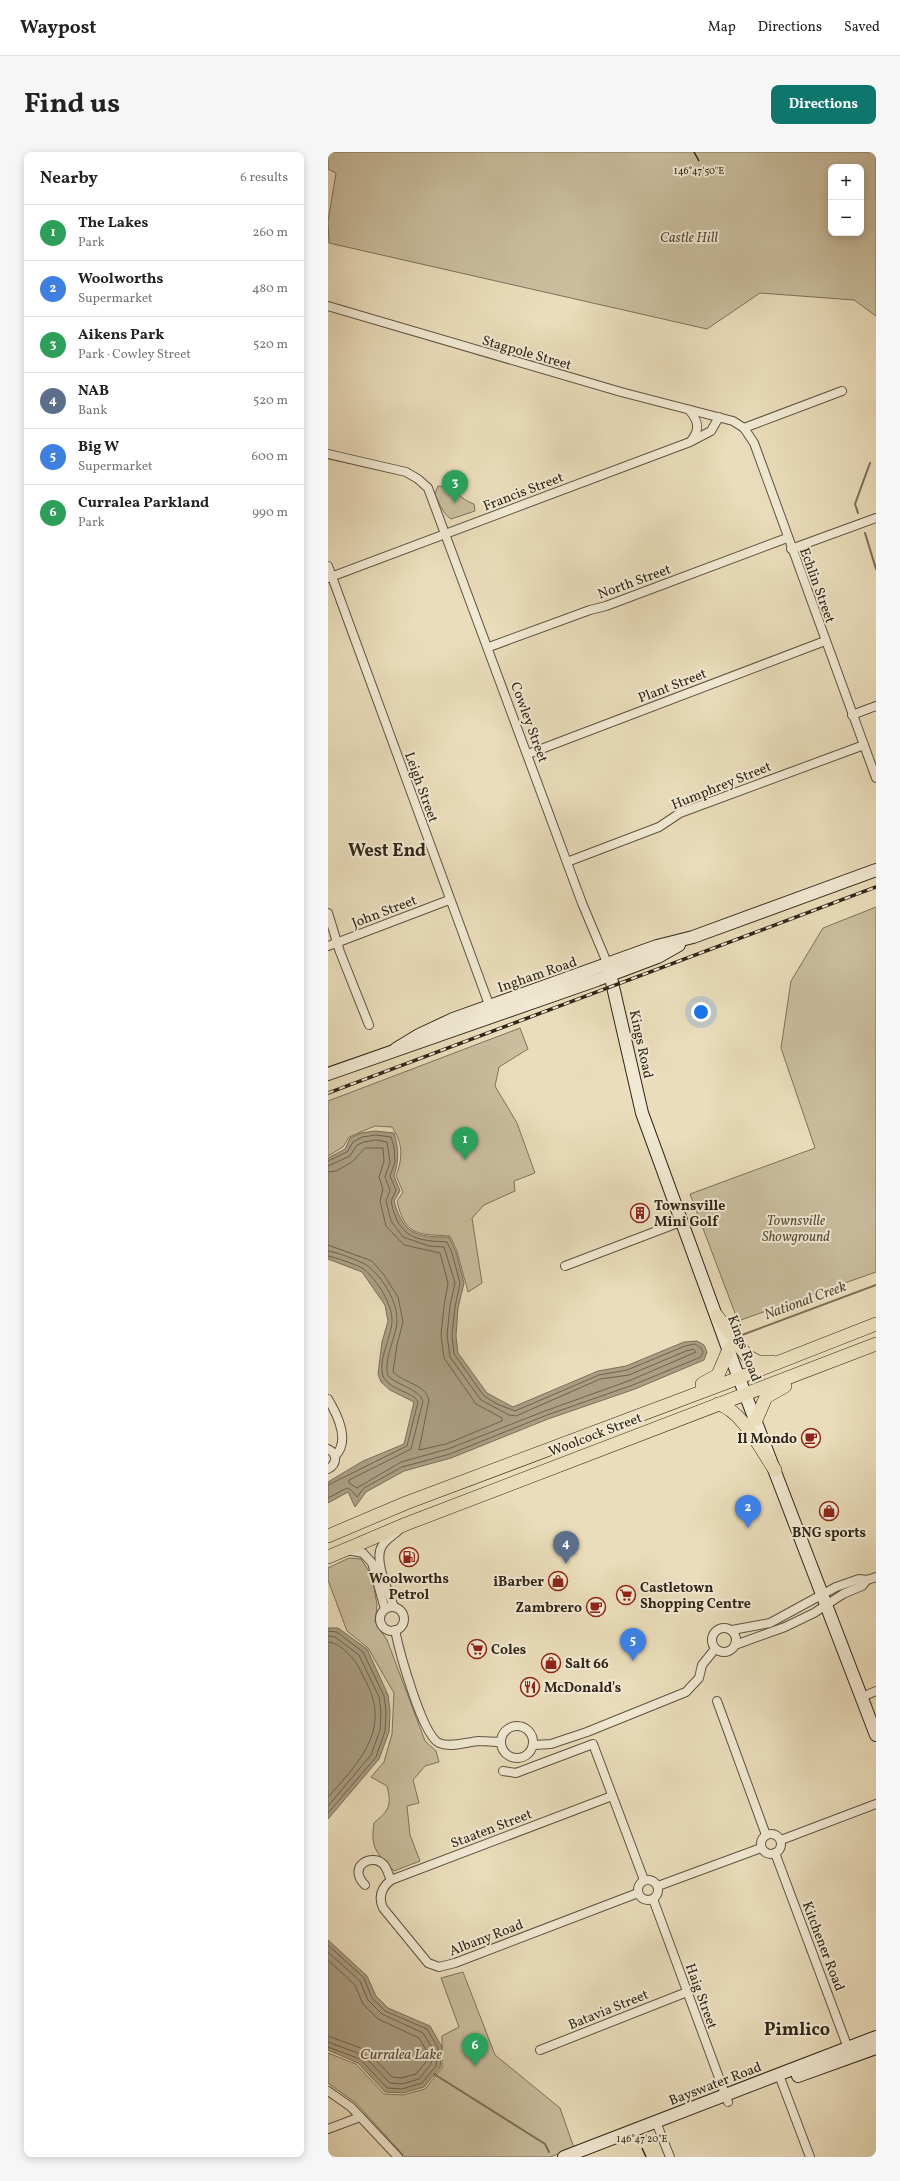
<!DOCTYPE html>
<html lang="en">
<head>
<meta charset="utf-8">
<style>
	body { margin:0; font-family:Vollkorn,serif; background:#f6f6f6; color:#222 }
	.controls { position:absolute; right:12px; top:12px; display:grid; overflow:hidden; border-radius:8px; box-shadow:0 2px 10px #0003 }
	.controls button { width:36px; height:36px; display:grid; place-items:center; padding:0; border:0; border-bottom:1px solid #e0e0e0; background:#fff; color:#222; font:20px sans-serif }
	.you { position:absolute; left:373px; top:860px; width:14px; height:14px; margin:-10px; border:3px solid #fff; border-radius:50%; background:#1a73e8; box-shadow:0 0 0 6px #1a73e833 }
	.badge { display:grid; place-items:center; width:26px; height:26px; border-radius:50%; background:#0f766e; color:#fff; font-size:13px; font-weight:700 }
	.pin { position:absolute; translate:-50% -33px; filter:drop-shadow(0 1px 2px #0008) }
	.pin::after { content:''; position:absolute; top:21px; width:14px; height:12px; background:inherit; clip-path:polygon(0 0,100% 0,50% 100%) }
	.list { margin:0; padding:0; list-style:none }
	h2 { display:flex; justify-content:space-between; align-items:center; height:52px; margin:0; padding:0 16px; font-size:17px }
	h2 small { font-size:13px; font-weight:400; color:#767676 }
	.list li { display:grid; grid-template-columns:26px 1fr auto; gap:12px; align-items:center; box-sizing:border-box; height:56px; padding:0 16px; border-top:1px solid #e0e0e0 }
	.list b { display:block; font-size:15px; white-space:nowrap }
	.list p { margin:0; font-size:13px; white-space:nowrap; color:#767676 }
	.list em { font-size:13px; font-style:normal; color:#767676 }
	.map { position:relative; flex:none; width:548px; height:2005px; overflow:hidden; border-radius:8px }
	header { display:flex; align-items:center; gap:24px; box-sizing:border-box; height:56px; padding:0 20px; background:#fff; border-bottom:1px solid #e0e0e0 }
	header strong { font-size:19px }
	nav { display:flex; gap:22px; margin-inline-start:auto; font-size:14px }
	.intro { display:flex; align-items:center; justify-content:space-between; box-sizing:border-box; height:96px; padding:0 24px }
	h1 { margin:0; font-size:28px }
	.button { padding:10px 18px; border-radius:8px; background:#0f766e; color:#fff; font-size:14px; font-weight:700 }
	main { display:flex; gap:24px; padding:0 24px }
	aside { flex:1; background:#fff; border-radius:8px; box-shadow:0 2px 10px #0003 }
	.map>svg:first-child { display:block }
</style>
</head>
<body>
<header>
<strong>Waypost</strong>
<nav><a>Map</a><a>Directions</a><a>Saved</a></nav>
</header>
<div class="intro"><h1>Find us</h1><a class="button">Directions</a></div>
<main>
<aside>
<h2>Nearby<small>6 results</small></h2>
<ul class="list">
<li><span class="badge" style="background:#2e9e5b">1</span><div><b>The Lakes</b><p>Park</p></div><em>260 m</em></li>
<li><span class="badge" style="background:#3f7fe0">2</span><div><b>Woolworths</b><p>Supermarket</p></div><em>480 m</em></li>
<li><span class="badge" style="background:#2e9e5b">3</span><div><b>Aikens Park</b><p>Park · Cowley Street</p></div><em>520 m</em></li>
<li><span class="badge" style="background:#5c6f8a">4</span><div><b>NAB</b><p>Bank</p></div><em>520 m</em></li>
<li><span class="badge" style="background:#3f7fe0">5</span><div><b>Big W</b><p>Supermarket</p></div><em>600 m</em></li>
<li><span class="badge" style="background:#2e9e5b">6</span><div><b>Curralea Parkland</b><p>Park</p></div><em>990 m</em></li>
</ul>
</aside>
<div class="map">
<svg width="548" height="2005" viewBox="0 0 548 2005">
	<rect width="100%" height="100%" fill="#eaddbb"/>
	<filter id="stains"><feTurbulence type="fractalNoise" baseFrequency=".005" numOctaves="4"/><feColorMatrix values="0 0 0 0 .2 0 0 0 0 .09 0 0 0 0 .02 0 0 0 .5 -.17"/></filter>
	<radialGradient id="worn" r=".72"><stop offset=".6" stop-color="#630" stop-opacity="0"/><stop offset="1" stop-color="#630" stop-opacity=".3"/></radialGradient>
	<!-- green -->
	<g fill="#cabe9f" stroke="#7d725c" fill-rule="evenodd">
		<path d="M0,0H548V164L526,148L432,141L379,177L1,91L0,69L8,21L0,17ZM503,15H533V81H503Z"/>
		<path d="M110,334C126,334 132,348 146,352L147,359L123,367C115,362 111,351 107,342Z"/>
		<path d="M548,755V1120L410,1169L362,1042L487,996L453,896L463,829L495,776Z"/>
		<path d="M192,876L200,897L171,915L167,934L189,971L207,1021L186,1029L187,1039L156,1053L144,1066L154,1131L140,1140L129,1099L122,1084C89,1082 77,1084 69,1049L75,1040L68,1024C75,1006 75,991 64,975L47,974L21,985L15,995L0,1004V949Z"/>
		<path d="M21,1406L33,1407L44,1424L49,1453L47,1470L59,1488L97,1589L108,1599L111,1610L97,1614L85,1628L91,1651L79,1654L82,1683L92,1709L66,1719C49,1701 42,1697 46,1671C61,1658 64,1654 59,1634L43,1625L56,1610L64,1582L66,1541L40,1496L19,1479L0,1428V1416Z"/>
		<path d="M135,1820L167,1903L232,1956L246,1996L222,2005H77L28,1951L0,1931V1901L28,1912L56,1942L75,1943L97,1937L114,1916V1884L131,1875L113,1826Z"/>
	</g>
	<!-- water -->
	<g fill="#ab9e84" stroke="#7a6e59">
		<path d="M47,979L66,981C71,997 71,1008 66,1024L72,1039L66,1049C76,1083 88,1085 121,1085L128,1100L136,1131L130,1156L128,1184L130,1201L159,1241L185,1255L270,1219L298,1214L356,1190L369,1189L376,1193L379,1200L376,1208L307,1237L220,1267L123,1306L76,1319L38,1340L27,1355L20,1340L0,1351V1330L35,1309L76,1292L86,1250L62,1238L53,1230L50,1222L54,1190L60,1169L57,1153L34,1120L0,1107V1006L17,997L22,986L33,981Z"/>
		<path d="M0,1476H10L39,1497L60,1543L62,1559L61,1580L51,1607L0,1667Z"/>
		<path d="M0,1788L39,1824L48,1844L60,1856L102,1874L114,1895L112,1916L96,1935L75,1941L57,1940L30,1911L0,1898Z"/>
	</g>
	<g fill="none" stroke-linecap="round" stroke-linejoin="round">
		<!-- shore -->
		<g stroke="#6e624e" stroke-width="1">
			<path d="M0,1009L19,1000L25,990L34,985L48,983L63,985L66,995L67,1010L62,1024L68,1038L63,1049C68,1073 77,1087 104,1089C109,1090 114,1089 119,1090L124,1101L132,1131L127,1155L124,1183L126,1202L156,1244L169,1252L187,1259L271,1223L299,1218L357,1194L367,1192L373,1196L375,1200L373,1205L305,1233L219,1263L122,1302L74,1315L36,1336L29,1345L23,1338L19,1336L0,1346"/>
			<path d="M0,1014L22,1004L29,993L36,990L48,988L59,990L62,1010L57,1025L62,1038L58,1049L63,1069L75,1085L101,1094L116,1095L127,1131L122,1154L119,1183L122,1205L153,1248L181,1263L188,1264L272,1227L301,1223L358,1199L365,1197L368,1200L303,1228L217,1259L120,1297L73,1310L29,1336L21,1331V1328L83,1297L95,1249C91,1237 69,1233 60,1224C55,1208 68,1185 69,1170C70,1150 55,1126 40,1114C35,1110 6,1099 0,1099"/>
			<path d="M0,1020L8,1019L24,1010L37,996H55L56,1009L51,1025L55,1037L52,1049L58,1074L76,1093L112,1101L120,1131L116,1154L113,1183L116,1206L148,1252L174,1266V1269L118,1292L91,1298L101,1248C97,1232 76,1231 65,1220L69,1193L75,1170L70,1145L56,1123L44,1109L0,1093"/>
			<path d="M0,1104C6,1105 33,1114 37,1118C50,1130 64,1151 64,1169C64,1184 48,1211 56,1226C62,1238 86,1240 90,1250L79,1294L0,1333"/>
			<path d="M0,1479L9,1480L35,1500L56,1544L58,1559L57,1579L48,1605L0,1661"/>
			<path d="M0,1484L7,1485L31,1503L51,1545L53,1560L52,1578L43,1603L0,1654"/>
			<path d="M0,1490C11,1490 25,1505 30,1514C35,1524 42,1536 45,1547C56,1587 24,1618 0,1645"/>
			<path d="M0,1793L36,1826L44,1846L57,1859L99,1877L110,1896L108,1914L94,1931L74,1937L59,1936L32,1907L0,1895"/>
			<path d="M0,1800L32,1829L40,1848L54,1862L95,1881L105,1897L103,1912L91,1927L74,1932L62,1931L35,1903L0,1890"/>
			<path d="M0,1808L27,1833L35,1852L50,1867L91,1886L98,1898V1910L88,1922L73,1926L64,1925L38,1898L0,1884"/>
		</g>
		<!-- stream -->
		<g stroke="#7a6e59" stroke-width="2">
			<path d="M530,361L527,352L542,311"/>
			<path d="M537,381L548,417"/>
			<path d="M414,1183L548,1133"/>
			<path d="M106,1922L217,1992L221,2000"/>
		</g>
		<defs>
			<g id="minor">
				<path d="M0,154L293,240L405,269L416,276L426,291L548,626"/>
				<path d="M361,258C371,269 372,278 363,289"/>
				<path d="M416,276L514,239"/>
				<path d="M0,302L78,320L90,327L100,336L254,751L280,813"/>
				<path d="M463,397L548,366"/>
				<path d="M0,414L163,858"/>
				<path d="M0,426L362,290L383,279L391,265"/>
				<path d="M161,495L262,458L278,454L459,386"/>
				<path d="M524,563L548,554"/>
				<path d="M200,602L497,489"/>
				<path d="M239,710L331,675L352,661L536,593"/>
				<path d="M0,761L12,800L41,873"/>
				<path d="M0,794L121,748"/>
				<path d="M237,1114L355,1069"/>
				<path d="M0,1247C9,1262 23,1289 7,1304"/>
				<path d="M0,1297C10,1302 9,1312 0,1317"/>
				<path d="M19,1398L35,1401L44,1411L57,1457"/>
				<path d="M66,1455C61,1441 45,1408 54,1394C57,1388 64,1384 70,1379"/>
				<circle cx="64" cy="1467" r="12"/>
				<circle cx="396" cy="1488" r="12"/>
				<path d="M67,1478C71,1498 94,1583 111,1591C122,1596 139,1590 151,1589C158,1589 165,1590 172,1590"/>
				<path d="M404,1478L442,1471L508,1435L531,1427L539,1428L548,1425"/>
				<path d="M407,1493L457,1475L486,1461L515,1442L534,1434L539,1428"/>
				<path d="M534,1545L548,1539"/>
				<path d="M389,1549L438,1683"/>
				<circle cx="189" cy="1590" r="16"/>
				<path d="M206,1593L223,1592L259,1580L358,1540L371,1526L374,1513L387,1497"/>
				<path d="M175,1619L188,1621L265,1592L316,1728"/>
				<path d="M284,1644L63,1728C53,1736 50,1745 55,1756L100,1811L111,1815L127,1811L310,1741"/>
				<circle cx="443" cy="1692" r="10"/>
				<path d="M453,1688L548,1652"/>
				<path d="M447,1701L520,1896"/>
				<circle cx="320" cy="1738" r="10"/>
				<path d="M37,1733C18,1714 45,1700 56,1713C59,1717 61,1724 63,1728"/>
				<path d="M330,1734L433,1696"/>
				<path d="M325,1747L400,1950"/>
				<path d="M212,1898L359,1840"/>
				<path d="M451,1923L482,2005"/>
				<path d="M0,1939L23,1955L70,2005"/>
				<path d="M328,1970L342,2005"/>
				<path d="M0,1977L32,1965"/>
			</g>
			<g id="secondary">
				<path d="M280,813L314,961L406,1213L548,1583"/>
				<path d="M68,897L91,883L125,867L329,794L365,785L548,718"/>
				<path d="M0,922L269,828L330,805L351,793"/>
				<path d="M470,1924L548,1896"/>
				<path d="M236,2005L548,1885"/>
			</g>
			<g id="primary">
				<path d="M389,1164L419,1204L430,1210H444"/>
				<path d="M374,1232L390,1223L401,1197"/>
				<path d="M390,1252C414,1258 433,1298 447,1318"/>
				<path d="M428,1268L438,1245L457,1234"/>
				<path d="M0,1384L78,1351L400,1230L548,1172"/>
				<path d="M0,1405L78,1372L548,1192"/>
			</g>
		</defs>
		<!-- minor casing -->
		<use href="#minor" stroke="#5e5341" stroke-width="10"/>
		<!-- secondary casing -->
		<use href="#secondary" stroke="#302518" stroke-width="14"/>
		<!-- primary casing -->
		<use href="#primary" stroke="#302518" stroke-width="14"/>
		<!-- minor -->
		<use href="#minor" stroke="#f1e9d3" stroke-width="8"/>
		<!-- secondary -->
		<use href="#secondary" stroke="#f1e9d3" stroke-width="12"/>
		<!-- primary -->
		<use href="#primary" stroke="#eaddbb" stroke-width="13"/>
		<defs>
			<path id="rail" d="M0,941L548,735"/>
		</defs>
		<!-- rail casing -->
		<use href="#rail" stroke="#302518" stroke-width="3.5"/>
		<!-- rail -->
		<use href="#rail" stroke="#f1e9d3" stroke-width="2" stroke-dasharray="6" stroke-linecap="butt"/>
	</g>
	<!-- ticks -->
	<path fill="none" stroke="#302518" stroke-width="1.5" d="M366,0L371,9M314,1996L318,2005"/>
	<!-- icons -->
	<defs>
		<symbol id="building-ring" viewBox="-11 -11 22 22"><circle r="9.5" fill="#f1e9d3" stroke="#8f2418" stroke-width="1.5"/><path d="M-4-6H4V6H1V3H-1V6H-4ZM-2.5-4.3h1.7v1.8h-1.7ZM.8-4.3h1.7v1.8H.8ZM-2.5-1h1.7V.8h-1.7ZM.8-1h1.7V.8H.8Z" fill="#8f2418"/></symbol>
		<symbol id="cafe-ring" viewBox="-11 -11 22 22"><circle r="9.5" fill="#f1e9d3" stroke="#8f2418" stroke-width="1.5"/><path d="M-5.5-4.5H6V0H3Q3 3.5 0 3.5H-2.5Q-5.5 3.5-5.5 0ZM3-3.2v2h1.7v-2ZM-6 4.5H4V6H-6Z" fill="#8f2418"/></symbol>
		<symbol id="shop-ring" viewBox="-11 -11 22 22"><circle r="9.5" fill="#f1e9d3" stroke="#8f2418" stroke-width="1.5"/><path d="M-5-2.5h2.3a2.7 3.5 0 0 1 5.4 0H5L5.5 6h-11ZM-1.5-2.5h3a1.5 2.3 0 0 0-3 0Z" fill="#8f2418"/></symbol>
		<symbol id="fuel-ring" viewBox="-11 -11 22 22"><circle r="9.5" fill="#f1e9d3" stroke="#8f2418" stroke-width="1.5"/><path d="M-5.5-6h7V0h2V4h1.3V-2.5L3-4.5l.8-.8L6-3V5H2.5V1h-1V6h-7ZM-4.2-4.7v3.2H.2V-4.7Z" fill="#8f2418"/></symbol>
		<symbol id="supermarket-ring" viewBox="-11 -11 22 22"><circle r="9.5" fill="#f1e9d3" stroke="#8f2418" stroke-width="1.5"/><path d="M-6-5.5h2.5l.6 2H6L4.5 2H-2.5L-4.4-4H-6ZM-1.5 3.2a1.3 1.3 0 1 0 .1 0ZM3 3.2a1.3 1.3 0 1 0 .1 0Z" fill="#8f2418"/></symbol>
		<symbol id="restaurant-ring" viewBox="-11 -11 22 22"><circle r="9.5" fill="#f1e9d3" stroke="#8f2418" stroke-width="1.5"/><path d="M-5-6h1v4h1v-4h1v4h1v-4h1v5L-1.5 .5V6h-2V.5L-5-1ZM5-6V6H3V1.5H1.5Q1.5-4 5-6Z" fill="#8f2418"/></symbol>
	</defs>
	<g fill-rule="evenodd">
		<use href="#building-ring" x="301" y="1050" width="22" height="22"/>
		<use href="#cafe-ring" x="472" y="1275" width="22" height="22"/>
		<use href="#shop-ring" x="490" y="1348" width="22" height="22"/>
		<use href="#fuel-ring" x="70" y="1394" width="22" height="22"/>
		<use href="#shop-ring" x="219" y="1418" width="22" height="22"/>
		<use href="#supermarket-ring" x="287" y="1432" width="22" height="22"/>
		<use href="#cafe-ring" x="257" y="1444" width="22" height="22"/>
		<use href="#supermarket-ring" x="138" y="1486" width="22" height="22"/>
		<use href="#shop-ring" x="212" y="1500" width="22" height="22"/>
		<use href="#restaurant-ring" x="191" y="1524" width="22" height="22"/>
	</g>
	<g text-anchor="middle" stroke-width="4" stroke-linejoin="round" paint-order="stroke">
		<!-- park labels -->
		<g font-size="14" font-style="italic" fill="#564b3a" stroke="#f1e9d3">
			<text x="361" y="90">Castle Hill</text>
			<text x="468" y="1073">Townsville<tspan x="468" dy="16">Showground</tspan></text>
		</g>
		<!-- street labels -->
		<g font-size="14" fill="#302518" stroke="#f1e9d3">
			<text transform="translate(199 200) rotate(16)" y="5">Stagpole Street</text>
			<text transform="translate(195 339) rotate(-21)" y="5">Francis Street</text>
			<text transform="translate(306 429) rotate(-20)" y="5">North Street</text>
			<text transform="translate(490 433) rotate(70)" y="5">Echlin Street</text>
			<text transform="translate(344 533) rotate(-21)" y="5">Plant Street</text>
			<text transform="translate(202 570) rotate(70)" y="5">Cowley Street</text>
			<text transform="translate(393 633) rotate(-22)" y="5">Humphrey Street</text>
			<text transform="translate(94 635) rotate(70)" y="5">Leigh Street</text>
			<text transform="translate(56 759) rotate(-21)" y="5">John Street</text>
			<text transform="translate(209 822) rotate(-19)" y="5">Ingham Road</text>
			<text transform="translate(314 892) rotate(78)" y="5">Kings Road</text>
			<text transform="translate(417 1196) rotate(69)" y="5">Kings Road</text>
			<text transform="translate(267 1282) rotate(-21)" y="5">Woolcock Street</text>
			<text transform="translate(163 1676) rotate(-21)" y="5">Staaten Street</text>
			<text transform="translate(158 1785) rotate(-21)" y="5">Albany Road</text>
			<text transform="translate(496 1794) rotate(69)" y="5">Kitchener Road</text>
			<text transform="translate(374 1844) rotate(70)" y="5">Haig Street</text>
			<text transform="translate(280 1857) rotate(-22)" y="5">Batavia Street</text>
			<text transform="translate(387 1931) rotate(-21)" y="5">Bayswater Road</text>
		</g>
		<!-- poi labels -->
		<g font-size="14" font-weight="bold" fill="#302518" stroke="#f1e9d3" text-anchor="start">
			<text x="326" y="1058">Townsville<tspan x="326" dy="16">Mini Golf</tspan></text>
			<text x="469" y="1291" text-anchor="end">Il Mondo</text>
			<text x="501" y="1385" text-anchor="middle">BNG sports</text>
			<text x="81" y="1431" text-anchor="middle">Woolworths<tspan x="81" dy="16">Petrol</tspan></text>
			<text x="216" y="1434" text-anchor="end">iBarber</text>
			<text x="312" y="1440">Castletown<tspan x="312" dy="16">Shopping Centre</tspan></text>
			<text x="254" y="1460" text-anchor="end">Zambrero</text>
			<text x="163" y="1502">Coles</text>
			<text x="237" y="1516">Salt 66</text>
			<text x="216" y="1540">McDonald's</text>
		</g>
		<!-- water labels -->
		<g font-size="15" font-style="italic" fill="#5b4f3e" stroke="#f1e9d3">
			<text transform="translate(477 1148) rotate(-20)" y="5">National Creek</text>
			<text x="73" y="1907">Curralea Lake</text>
		</g>
		<!-- district labels -->
		<g font-size="18" font-weight="bold" fill="#302518" stroke="#f1e9d3">
			<text x="59" y="704">West End</text>
			<text x="469" y="1883">Pimlico</text>
		</g>
	</g>
	<g font-size="10" text-anchor="middle" fill="#302518" stroke="#f1e9d3" stroke-width="4" stroke-linejoin="round" paint-order="stroke">
		<text x="371" y="22">146°47'50"E</text>
		<text x="314" y="1990">146°47'20"E</text>
	</g>
	<rect width="100%" height="100%" filter="url(#stains)"/>
	<rect width="100%" height="100%" fill="url(#worn)"/>
</svg>
<div class="controls">
<button>+</button>
<button>−</button>
</div>
<div class="you"></div>
<div class="pin badge" style="left:137px;top:1008px;background:#2e9e5b">1</div>
<div class="pin badge" style="left:420px;top:1376px;background:#3f7fe0">2</div>
<div class="pin badge" style="left:127px;top:351px;background:#2e9e5b">3</div>
<div class="pin badge" style="left:238px;top:1412px;background:#5c6f8a">4</div>
<div class="pin badge" style="left:305px;top:1509px;background:#3f7fe0">5</div>
<div class="pin badge" style="left:147px;top:1914px;background:#2e9e5b">6</div>
</div>
</main>
</body>
</html>
